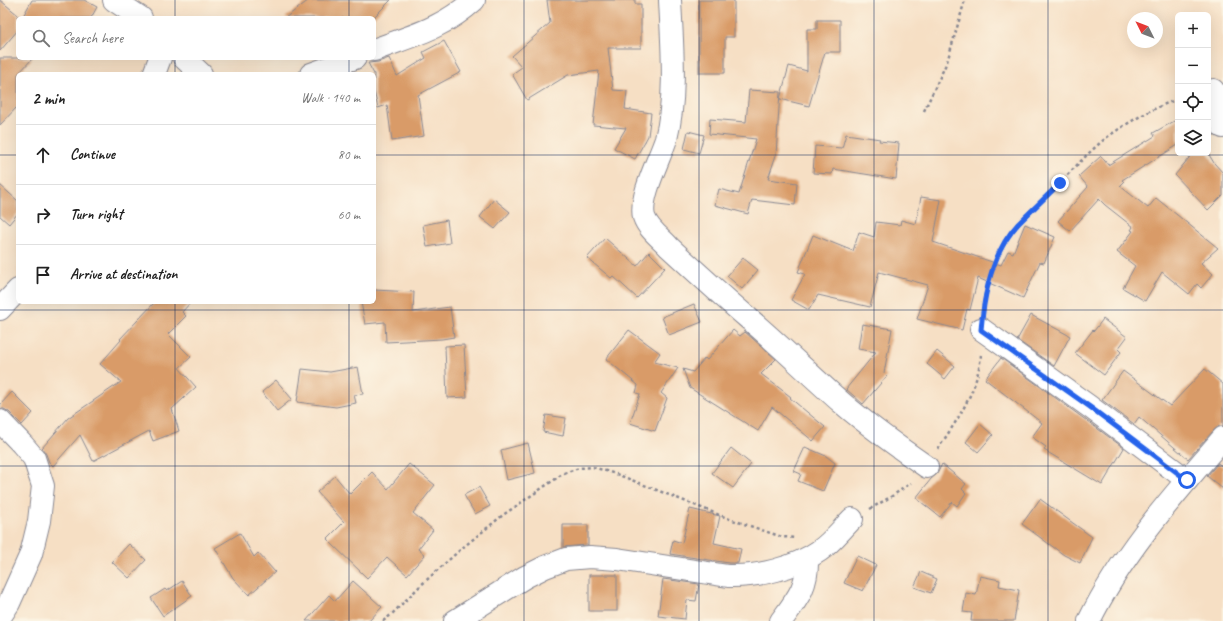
<!DOCTYPE html>
<html lang="en">
<head>
<meta charset="utf-8">
<style>
	body { margin:0; font-family:Caveat,sans-serif; background:#f6f6f6; color:#222 }
	.controls { position:absolute; right:12px; top:12px; display:grid; overflow:hidden; border-radius:6px; box-shadow:0 4px 16px #0002 }
	.controls button { width:36px; height:36px; display:grid; place-items:center; padding:0; border:0; border-bottom:1px solid #e0e0e0; background:#fff; color:#222; font:20px sans-serif }
	.compass { position:absolute; left:1127px; top:12px; width:36px; height:36px; border-radius:50%; background:#fff; box-shadow:0 4px 16px #0002; rotate:312deg }
	.stop { position:absolute; width:12px; height:12px; margin:-9px; border:3px solid #2563eb; border-radius:50%; background:#fff }
	.stop.end { background:#2563eb; border-color:#fff; box-shadow:0 1px 4px #0008 }
	.list { margin:0; padding:0; list-style:none }
	h2 { display:flex; justify-content:space-between; align-items:center; height:52px; margin:0; padding:0 16px; font-size:17px }
	h2 small { font-size:13px; font-weight:400; color:#767676 }
	.list li { display:grid; grid-template-columns:26px 1fr auto; gap:12px; align-items:center; box-sizing:border-box; height:60px; padding:0 16px; border-top:1px solid #e0e0e0 }
	.list b { display:block; font-size:15px; white-space:nowrap }
	.list em { font-size:13px; font-style:normal; color:#767676 }
	.icon { flex:none; width:22px; height:22px; fill:none; stroke:currentColor; stroke-width:2; stroke-linecap:round; stroke-linejoin:round }
	.map { position:relative; flex:none; width:1223px; height:621px; overflow:hidden }
	.search { position:absolute; background:#fff; box-shadow:0 4px 16px #0002; left:16px; top:16px; width:360px; height:44px; display:flex; align-items:center; gap:10px; box-sizing:border-box; padding:0 14px; border-radius:6px; color:#767676; font-size:15px }
	.panel { position:absolute; background:#fff; box-shadow:0 4px 16px #0002; left:16px; top:72px; width:360px; height:232px; border-radius:6px }
	.map>svg:first-child { display:block }
</style>
</head>
<body>
<div class="map">
<svg width="1223" height="621" viewBox="0 0 1223 621">
	<rect width="100%" height="100%" fill="#fcf5e5"/>
	<filter id="ink" filterUnits="userSpaceOnUse"><feTurbulence type="fractalNoise" baseFrequency=".025" numOctaves="2"/><feDisplacementMap in="SourceGraphic" scale="8" xChannelSelector="R" yChannelSelector="G"/><feConvolveMatrix kernelMatrix="1 2 1 2 8 2 1 2 1" color-interpolation-filters="sRGB"/></filter>
	<filter id="wash" filterUnits="userSpaceOnUse"><feTurbulence type="fractalNoise" baseFrequency=".012" numOctaves="4" result="noise"/><feDisplacementMap in="SourceGraphic" scale="16" xChannelSelector="R" yChannelSelector="G"/><feGaussianBlur stdDeviation="0.9" result="paint"/><feColorMatrix in="noise" values="0 0 0 0 0 0 0 0 0 0 0 0 0 0 0 0 0 1.4 0 .05"/><feComposite in="paint" operator="in"/></filter>
	<g filter="url(#wash)">
		<rect width="100%" height="100%" fill="#f6dfc4"/>
		<g id="blocks">
			<!-- building -->
			<g fill="#d99b68">
				<path d="M0,0L18,15V30L0,51Z"/>
				<path d="M32,0H84L97,7L91,18H22Z"/>
				<path d="M309,0H391L373,18H285Z"/>
				<path d="M547,0H635V4H641V48H608L613,90L627,91L625,109L651,113L648,136L635,159L614,148L626,128L593,125L599,71L568,75L527,100L512,74L522,67L512,56L550,23Z"/>
				<path d="M699,0H734V37H725V73H699Z"/>
				<path d="M817,20H840V52H825L809,106L780,99L789,66L807,71V29H817Z"/>
				<path d="M444,41L461,72L418,95L424,136L392,141L387,105L378,108L374,91V74L368,63L378,62L389,58L397,76L426,58L423,52Z"/>
				<path d="M0,58H33L18,74V106L0,125Z"/>
				<path d="M749,90L780,92L776,155L768,179L797,183L795,205L752,200L748,214L715,205L719,189L739,194L756,139L709,134L710,119L746,122Z"/>
				<path d="M1178,119V145L1122,180L1124,182L1120,186L1148,208L1156,198L1218,248L1201,263L1213,274L1201,288L1197,284L1189,294L1162,272L1145,301L1123,288L1135,266L1117,252L1133,231L1131,230L1133,227L1105,205L1099,199L1070,231L1058,221L1088,187L1079,176L1101,156L1108,165L1155,136L1153,133Z"/>
				<path d="M688,131L704,135L699,153L684,149Z"/>
				<path d="M846,134L880,139L879,141L899,143L896,179L833,169L832,174L813,173L815,146L842,148Z"/>
				<path d="M1193,153H1208L1214,163L1223,173V195L1208,210L1175,175Z"/>
				<path d="M0,185L18,201V213L9,224L0,216Z"/>
				<path d="M921,197L941,200L933,242L1001,265L1008,251L1013,253L1025,224L1055,237L1044,263L1040,262L1023,298L978,278L970,310L967,309L962,330L917,319L928,285L879,272L870,307L818,295L809,310L791,300L805,274L798,272L813,235L853,251L859,232L874,237L876,222L900,225L901,220L916,224Z"/>
				<path d="M494,199L510,212L495,229L480,217Z"/>
				<path d="M447,220L450,243L427,247L423,225Z"/>
				<path d="M605,238L637,266L649,252L665,268L637,298L613,276L611,278L587,258Z"/>
				<path d="M743,258L758,270L742,289L727,276Z"/>
				<path d="M374,290L414,292L413,312L450,307L454,337L442,339L386,342L385,322L365,324L361,302H374Z"/>
				<path d="M155,302H191L182,312L186,316L168,334L191,357L179,368L196,387L172,409L179,431L153,441L149,431L93,461L80,435L53,466L49,462L46,454L42,448L68,418L121,382L100,364L121,340L120,339Z"/>
				<path d="M694,304L702,322L669,335L662,317Z"/>
				<path d="M1031,315L1070,336L1054,366L1017,340Z"/>
				<path d="M1103,319L1127,337L1118,349L1121,352L1104,375L1075,353L1093,330L1094,331Z"/>
				<path d="M862,324L892,329L884,373L887,376L863,404L846,389L876,352L858,349Z"/>
				<path d="M629,330L660,353L654,362L678,368L661,393L667,398L655,431L630,423L640,394L636,393L638,385L606,359Z"/>
				<path d="M733,330L740,336L745,332L776,359L761,374L791,397L790,398L825,427L813,441L772,407L758,431L690,388L683,369L693,372L705,358L707,360Z"/>
				<path d="M464,345L467,397L447,398L445,346Z"/>
				<path d="M937,351L955,366L945,379L927,364Z"/>
				<path d="M1001,358L1124,448L1102,485L1044,450L1046,447L1032,437L1042,423L985,379Z"/>
				<path d="M358,367L363,394L354,395L356,403L336,407L297,402L302,369L330,372Z"/>
				<path d="M1205,369L1223,384V426H1219L1214,430L1188,459L1139,417L1134,424L1102,400L1123,371L1170,406Z"/>
				<path d="M276,380L292,399L277,411L262,392Z"/>
				<path d="M12,392L33,413L22,425L9,412L4,409H0V405Z"/>
				<path d="M546,415L566,418L563,436L543,432Z"/>
				<path d="M980,424L993,435L978,452L966,442Z"/>
				<path d="M528,443L535,473L507,480L501,450Z"/>
				<path d="M805,447L826,456L835,463L823,491L798,481L801,474L794,471Z"/>
				<path d="M731,448L751,464L733,488L712,473Z"/>
				<path d="M1218,463L1223,467V489L1207,476Z"/>
				<path d="M409,464L435,485L413,513L433,530L418,549L425,555L407,575L387,557L367,578L327,539L344,522L317,492L335,476L350,494L372,472L388,489Z"/>
				<path d="M942,464L966,484L962,489L966,493L957,506L952,502L940,517L916,498L931,479L937,474Z"/>
				<path d="M479,487L490,506L475,514L464,495Z"/>
				<path d="M1040,499L1092,537L1080,563L1064,555L1022,524Z"/>
				<path d="M690,509L720,516L714,543L741,549L738,563H729L670,554L673,540L682,543Z"/>
				<path d="M563,525H588V545L563,547Z"/>
				<path d="M240,533L254,557L258,553L275,572L249,595L233,578L215,548Z"/>
				<path d="M129,544L146,560L129,578L112,562Z"/>
				<path d="M857,556L876,565L863,591L844,583Z"/>
				<path d="M921,572L937,579L931,593L914,587Z"/>
				<rect x="589" y="575" width="28" height="36"/>
				<path d="M980,576L1000,580L999,586L1019,590L1014,621H971L972,613L963,612L966,593L976,595Z"/>
				<path d="M663,579L699,584L696,601L687,600L685,619L658,616Z"/>
				<path d="M182,581L192,596L163,616L151,598L165,589L167,591Z"/>
				<path d="M353,581L382,607L369,621H306L329,595L335,601Z"/>
			</g>
		</g>
	</g>
	<g filter="url(#ink)">
		<use href="#blocks" fill-opacity="0" stroke="#888791" stroke-width="1"/>
		<g fill="none" stroke-linecap="round" stroke-linejoin="round">
			<defs>
				<g id="minor">
					<path d="M114,0L141,18"/>
					<path d="M670,0C672,44 677,96 666,139C660,158 639,197 644,217C648,229 661,238 669,247C695,271 721,295 748,318C780,345 810,375 842,403C869,426 898,447 927,467"/>
					<path d="M374,50C413,35 442,29 474,0"/>
					<path d="M184,58L201,74"/>
					<path d="M154,74L160,58"/>
					<path d="M311,74L355,58"/>
					<path d="M1213,90L1223,127"/>
					<path d="M0,309L18,290"/>
					<path d="M981,329L1090,407L1187,480"/>
					<path d="M0,421L22,444L34,458L43,486L39,521L31,554L9,603L0,617"/>
					<path d="M455,621L525,577L545,567L566,559L590,557L617,559L728,576C757,577 795,568 819,551C831,543 841,530 852,519"/>
					<path d="M781,621C797,599 808,587 807,559"/>
					<path d="M1089,621C1122,553 1174,495 1223,438"/>
				</g>
			</defs>
			<!-- minor casing -->
			<use href="#minor" stroke="#888791" stroke-width="24"/>
			<!-- path -->
			<g stroke="#888791" stroke-width="2.5" stroke-dasharray="3 3" stroke-linecap="butt">
				<path d="M924,111L947,62L965,0"/>
				<path d="M983,308C987,284 993,263 1005,242C1015,224 1033,210 1048,195C1067,176 1085,155 1106,138C1128,122 1153,108 1178,99"/>
				<path d="M938,449C958,418 977,393 981,355"/>
				<path d="M870,509L892,496L911,483"/>
				<path d="M383,621L391,615L420,586L461,549L503,515L564,473L579,468L593,467L619,475L727,518L782,537L796,538"/>
			</g>
			<!-- minor -->
			<use href="#minor" stroke="#fff" stroke-width="22"/>
		</g>
	</g>
	<g fill="none" stroke-linecap="round" stroke-linejoin="round" filter="url(#ink)">
		<!-- route -->
		<path stroke="#2563eb" stroke-width="5" d="M1060,183C1046,197 1032,210 1018,224C992,252 984,293 981,330L1090,407L1187,480"/>
	</g>
	<!-- grid -->
	<path fill="none" stroke="#1b2f5e" stroke-width="1" stroke-opacity="0.55" d="M175,0V18M349,0V18M524,0V621M699,0V621M874,0V621M1048,0V621M175,58V74M349,58V74M0,155H18M374,155H1223M175,302V621M349,302V621M0,310H1223M0,466H1223"/>
</svg>
<div class="controls">
<button>+</button>
<button>−</button>
<button><svg class="icon" aria-label="locate" viewBox="0 0 24 24"><circle cx="12" cy="12" r="6"/><path d="M12 2v4M12 18v4M2 12h4M18 12h4"/></svg></button>
<button><svg class="icon" aria-label="layers" viewBox="0 0 24 24"><path d="M12 4l9 5-9 5-9-5zM3 14l9 5 9-5"/></svg></button>
</div>
<svg class="compass" viewBox="-18 -18 36 36"><path d="M0-13l5 13h-10z" fill="#e53935"/><path d="M0 13l5-13h-10z" fill="#767676"/></svg>
<div class="stop" style="left:1187px;top:480px"></div>
<div class="stop end" style="left:1060px;top:183px"></div>
<div class="search"><svg class="icon" aria-label="search" viewBox="0 0 24 24"><circle cx="10" cy="10" r="6"/><path d="M15 15l6 6"/></svg>Search here</div>
<section class="panel">
<h2>2 min<small>Walk · 140 m</small></h2>
<ul class="list">
<li><svg class="icon" aria-label="ahead" viewBox="0 0 24 24"><path d="M12 20V5M6 11l6-6 6 6"/></svg><div><b>Continue</b></div><em>80 m</em></li>
<li><svg class="icon" aria-label="right" viewBox="0 0 24 24"><path d="M7 20v-9h11M14 6l5 5-5 5"/></svg><div><b>Turn right</b></div><em>60 m</em></li>
<li><svg class="icon" aria-label="arrive" viewBox="0 0 24 24"><path d="M6 21V4h12l-3 4 3 4H6"/></svg><div><b>Arrive at destination</b></div></li>
</ul>
</section>
</div>
</body>
</html>
